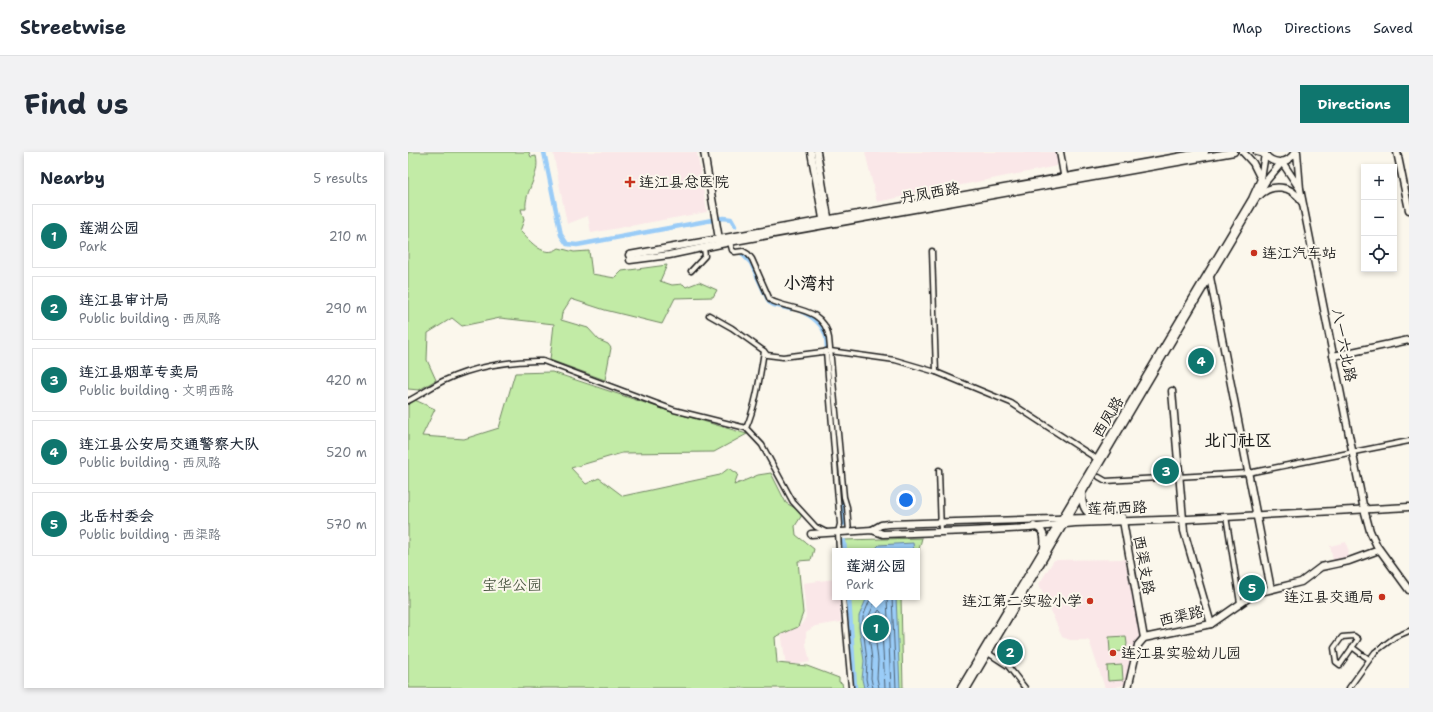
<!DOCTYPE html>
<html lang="en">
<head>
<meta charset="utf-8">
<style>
	body { margin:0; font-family:"Shantell Sans","LXGW WenKai TC",sans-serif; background:#f2f2f3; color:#1f2937 }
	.controls { position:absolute; right:12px; top:12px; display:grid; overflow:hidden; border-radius:0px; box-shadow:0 2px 6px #0003 }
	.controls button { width:36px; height:36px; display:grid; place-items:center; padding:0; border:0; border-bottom:1px solid #e0e1e3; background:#fff; color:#1f2937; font:20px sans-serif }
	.you { position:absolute; left:498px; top:348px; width:14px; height:14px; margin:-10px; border:3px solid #fff; border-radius:50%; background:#1a73e8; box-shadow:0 0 0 6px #1a73e833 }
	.badge { display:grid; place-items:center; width:26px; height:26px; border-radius:50%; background:#0f766e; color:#fff; font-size:13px; font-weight:700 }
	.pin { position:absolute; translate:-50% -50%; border:2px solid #fff; box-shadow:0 1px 4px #0006 }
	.popup { position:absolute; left:424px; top:396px; width:88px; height:52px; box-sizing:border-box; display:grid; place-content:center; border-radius:0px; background:#fff; filter:drop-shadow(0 1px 3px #0005); font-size:13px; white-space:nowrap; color:#747a83 }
	.popup b { font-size:15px; color:#1f2937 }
	.popup::after { content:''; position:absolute; left:50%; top:100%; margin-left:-8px; border:8px solid transparent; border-top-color:#fff }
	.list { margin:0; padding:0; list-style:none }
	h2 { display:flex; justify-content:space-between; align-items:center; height:52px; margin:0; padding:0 16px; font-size:17px }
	h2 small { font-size:13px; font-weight:400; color:#747a83 }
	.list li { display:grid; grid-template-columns:26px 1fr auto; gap:12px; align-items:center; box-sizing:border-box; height:64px; margin:0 8px 8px; padding:0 8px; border:1px solid #e0e1e3; border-radius:0px }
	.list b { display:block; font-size:15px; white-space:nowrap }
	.list p { margin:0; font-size:13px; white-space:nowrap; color:#747a83 }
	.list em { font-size:13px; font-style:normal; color:#747a83 }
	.icon { flex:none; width:22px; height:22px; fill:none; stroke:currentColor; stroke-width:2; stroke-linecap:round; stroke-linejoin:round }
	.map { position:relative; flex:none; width:1001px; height:536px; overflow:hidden; border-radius:0px }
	header { display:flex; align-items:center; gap:24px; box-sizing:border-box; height:56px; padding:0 20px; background:#fff; border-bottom:1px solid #e0e1e3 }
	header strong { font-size:19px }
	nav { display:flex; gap:22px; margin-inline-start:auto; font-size:14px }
	.intro { display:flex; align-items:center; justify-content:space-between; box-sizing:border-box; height:96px; padding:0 24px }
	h1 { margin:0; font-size:28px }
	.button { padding:10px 18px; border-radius:0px; background:#0f766e; color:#fff; font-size:14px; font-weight:700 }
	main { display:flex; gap:24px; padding:0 24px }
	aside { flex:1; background:#fff; border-radius:0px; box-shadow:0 2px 6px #0003 }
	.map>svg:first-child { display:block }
</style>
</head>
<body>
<header>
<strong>Streetwise</strong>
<nav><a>Map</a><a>Directions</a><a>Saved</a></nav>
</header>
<div class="intro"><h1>Find us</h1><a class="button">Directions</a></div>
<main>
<aside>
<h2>Nearby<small>5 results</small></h2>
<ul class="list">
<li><span class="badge">1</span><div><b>莲湖公园</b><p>Park</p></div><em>210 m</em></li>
<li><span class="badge">2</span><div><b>连江县审计局</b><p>Public building · 西凤路</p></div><em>290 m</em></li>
<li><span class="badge">3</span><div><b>连江县烟草专卖局</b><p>Public building · 文明西路</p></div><em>420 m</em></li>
<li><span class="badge">4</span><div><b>连江县公安局交通警察大队</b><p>Public building · 西凤路</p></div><em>520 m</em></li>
<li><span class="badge">5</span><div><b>北岳村委会</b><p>Public building · 西渠路</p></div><em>570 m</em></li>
</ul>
</aside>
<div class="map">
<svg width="1001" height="536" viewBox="0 0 1001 536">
	<rect width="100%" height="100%" fill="#fbf7ec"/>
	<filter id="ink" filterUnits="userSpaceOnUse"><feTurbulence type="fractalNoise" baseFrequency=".025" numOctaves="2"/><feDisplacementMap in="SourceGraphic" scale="8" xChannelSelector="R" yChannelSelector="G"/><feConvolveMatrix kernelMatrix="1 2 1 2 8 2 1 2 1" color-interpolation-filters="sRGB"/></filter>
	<g filter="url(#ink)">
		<!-- built -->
		<g fill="#fae7e8">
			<path d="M145,0H289L299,60L183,81L180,64L159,72Z"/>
			<path d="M457,0H648L650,10L649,14L469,50Z"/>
			<path d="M938,390L941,401H940L941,406L931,409L925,408L922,394Z"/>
			<path d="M717,407L732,486L726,499L718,532L705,536H697L681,488H662L654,485L631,432L646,408Z"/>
			<path d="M427,427V445H432L433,470L407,474L398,480V492L402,510L378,514L373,480L393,473L398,465L395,431Z"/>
		</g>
		<!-- green -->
		<g fill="#c2eba6" stroke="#6f8461">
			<path d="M0,0H121L123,5L128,4C133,24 116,38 118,57H113L116,68L112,79C123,90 136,107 151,96L166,100L181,99L184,122L207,126L214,119L259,113L252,129L264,133L275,132L278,135L291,130L309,138L305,145L267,146L254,172L197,158L163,147L154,161L153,168L180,176L191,188L200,192L203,196L197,228L142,208L146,172L92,166L54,174L44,166L20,181L19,208L28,228L11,238L0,237Z"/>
			<path d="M144,220L261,259L339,282L306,300L214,301L163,316L178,332L191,326L215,344L312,323L321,316L330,322L326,333L350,323L363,321L378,351L389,357L394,363L387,374L388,383L406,397L403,408L390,409L395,461L390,475L367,485L369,511L399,514L431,526V530L434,531L435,536H0V245L27,257L14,284L56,287L91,276L107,221Z"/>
			<path d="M514,386L509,405V399H437L436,388Z"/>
			<path d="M440,445H493L495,536H447Z"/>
			<path d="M718,484L719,492L717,499L702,500L701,485Z"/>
			<path d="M714,513L715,528L700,529L699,514Z"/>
		</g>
		<!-- water -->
		<g fill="#9accf7" stroke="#68869f">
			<path d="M505,391L506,399H465L471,393Z"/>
			<path d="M459,445H488L492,536H456L454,527L456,509L451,475V464Z"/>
		</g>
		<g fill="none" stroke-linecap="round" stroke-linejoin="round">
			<!-- shore -->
			<g stroke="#4e6274" stroke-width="1">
				<path d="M479,445L483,536"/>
				<path d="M484,445L488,536"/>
				<path d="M460,536L458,527L459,509L455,475V465L463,445"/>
				<path d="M465,536L463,526L464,508L460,475V466L467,450L468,445"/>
				<path d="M471,536L469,526L470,508L466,474V467L471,458L473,460L477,536"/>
			</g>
			<!-- canal -->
			<g stroke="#9accf7" stroke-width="4.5">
				<path d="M136,0L153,83L159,92L169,93L315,66L323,67L327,74"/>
				<path d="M335,103L343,111L361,150L366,153L383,157"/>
				<path d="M392,159C404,164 415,173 418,185L435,372"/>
				<path d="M436,389L437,399"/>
				<path d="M441,445L447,535"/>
			</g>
			<defs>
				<g id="street">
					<path d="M322,90L324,98L327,100L335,99L340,102L344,107L362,148C383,159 416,154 421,186L436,345L439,355L441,380"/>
					<path d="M524,99L528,220"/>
					<path d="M283,119L297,104L296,96"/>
					<path d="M301,163L324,176L356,199C352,224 348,254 338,276"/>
					<path d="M356,199L359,203L375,205L422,199L487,208L528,220L603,251L689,307"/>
					<path d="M418,199L432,372L430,380L431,399"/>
					<path d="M0,249C12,243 23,235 35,229C64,215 103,208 135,209L266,258L338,276L354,293L385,350L408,375L420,381"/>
					<path d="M531,318L533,380"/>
					<path d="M691,325L698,329L840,321L1001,289"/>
					<path d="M818,364L832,451"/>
					<path d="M435,445L443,535"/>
					<path d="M946,484L950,487L932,513L928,510L926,496L934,485Z"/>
					<path d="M944,495L952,501"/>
					<path d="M580,501L600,514L617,536"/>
					<path d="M955,503L961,507"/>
					<path d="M941,536L967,500L987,485L1001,479"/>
				</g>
				<g id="secondary">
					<path d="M296,0L311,87"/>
					<path d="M403,0L416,72"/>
					<path d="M409,0L421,71"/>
					<path d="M652,0L657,28"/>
					<path d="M835,0L845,11L853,27"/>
					<path d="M849,0L857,2"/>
					<path d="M889,0L892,37L955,353L957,355L956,357L962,379L969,394L1001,438"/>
					<path d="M989,0L1001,58"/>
					<path d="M874,10L892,37"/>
					<path d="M851,44C863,31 884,33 893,49"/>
					<path d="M221,103L797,0"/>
					<path d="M222,108L261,103L327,89L826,0"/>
					<path d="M802,125L863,437"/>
					<path d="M925,204L1001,188"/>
					<path d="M764,239L776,379L803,472"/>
					<path d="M715,369L736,486"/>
					<path d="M464,378L473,373L480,372L714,365"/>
					<path d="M403,382L464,378L475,382L562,379L621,376L667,371L780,367L1001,355"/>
					<path d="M720,536L730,493L736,486L803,472L839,447L849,441L893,430L913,415L941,409L971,398"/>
				</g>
				<g id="primary">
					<path d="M856,1C864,13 880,13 887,0"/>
					<path d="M674,344C674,355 679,363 690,366"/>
					<path d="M626,374C637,378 637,386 636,396"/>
					<path d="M553,536L844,47L853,27L857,2"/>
					<path d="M559,536L858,29L874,10"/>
				</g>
			</defs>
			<!-- street casing -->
			<use href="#street" stroke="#1c1c1c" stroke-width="7"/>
			<!-- secondary casing -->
			<use href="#secondary" stroke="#1c1c1c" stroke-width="9"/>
			<!-- primary casing -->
			<use href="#primary" stroke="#1c1c1c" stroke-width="9"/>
			<!-- street -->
			<use href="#street" stroke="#fbf7ec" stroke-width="4"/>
			<!-- secondary -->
			<use href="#secondary" stroke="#fbf7ec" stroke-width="6"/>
			<!-- primary -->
			<use href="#primary" stroke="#fbf7ec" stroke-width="6"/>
		</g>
	</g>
	<!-- markers -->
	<g fill="#c8321e" stroke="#fbf7ec" stroke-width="1.5">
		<path d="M220 24h4v4h4v4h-4v4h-4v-4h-4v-4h4z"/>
		<circle cx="846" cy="101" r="4"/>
		<circle cx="974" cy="445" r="4"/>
		<circle cx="682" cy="449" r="4"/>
		<circle cx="705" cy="501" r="4"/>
	</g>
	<g text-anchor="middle" stroke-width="4" stroke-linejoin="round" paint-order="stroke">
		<!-- poi labels -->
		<g font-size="15" fill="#1c1c1c" stroke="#fbf7ec" text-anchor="start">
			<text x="231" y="35">连江县总医院</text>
			<text x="854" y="106">连江汽车站</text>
			<text x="966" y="450" text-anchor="end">连江县交通局</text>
			<text x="674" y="454" text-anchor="end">连江第二实验小学</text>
			<text x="713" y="506">连江县实验幼儿园</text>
		</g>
		<!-- street labels -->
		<g font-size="15" fill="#1c1c1c" stroke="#fbf7ec">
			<text transform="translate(522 41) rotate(-10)" y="5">丹凤西路</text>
			<text transform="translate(936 193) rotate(79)" y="5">八一六北路</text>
			<text transform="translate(700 265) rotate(-59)" y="5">西凤路</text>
			<text transform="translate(709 356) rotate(-2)" y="5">莲荷西路</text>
			<text transform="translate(736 413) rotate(80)" y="5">西渠支路</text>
			<text transform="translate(773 464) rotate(-13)" y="5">西渠路</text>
		</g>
		<!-- park labels -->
		<g font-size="15" fill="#4e5a45" stroke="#fbf7ec">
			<text x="104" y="438">宝华公园</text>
		</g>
		<!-- quarter labels -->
		<g font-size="17" font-weight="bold" fill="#1c1c1c" stroke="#fbf7ec">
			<text x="401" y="137">小湾村</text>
			<text x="830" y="294">北门社区</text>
		</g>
	</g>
</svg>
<div class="controls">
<button>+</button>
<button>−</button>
<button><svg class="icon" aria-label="locate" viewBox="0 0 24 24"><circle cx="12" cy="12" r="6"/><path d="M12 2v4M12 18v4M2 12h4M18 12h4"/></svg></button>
</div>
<div class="you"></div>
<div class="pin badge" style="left:468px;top:476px">1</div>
<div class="popup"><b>莲湖公园</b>Park</div>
<div class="pin badge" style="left:602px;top:500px">2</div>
<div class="pin badge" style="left:758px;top:319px">3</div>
<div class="pin badge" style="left:793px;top:209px">4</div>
<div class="pin badge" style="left:844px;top:436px">5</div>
</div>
</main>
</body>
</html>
